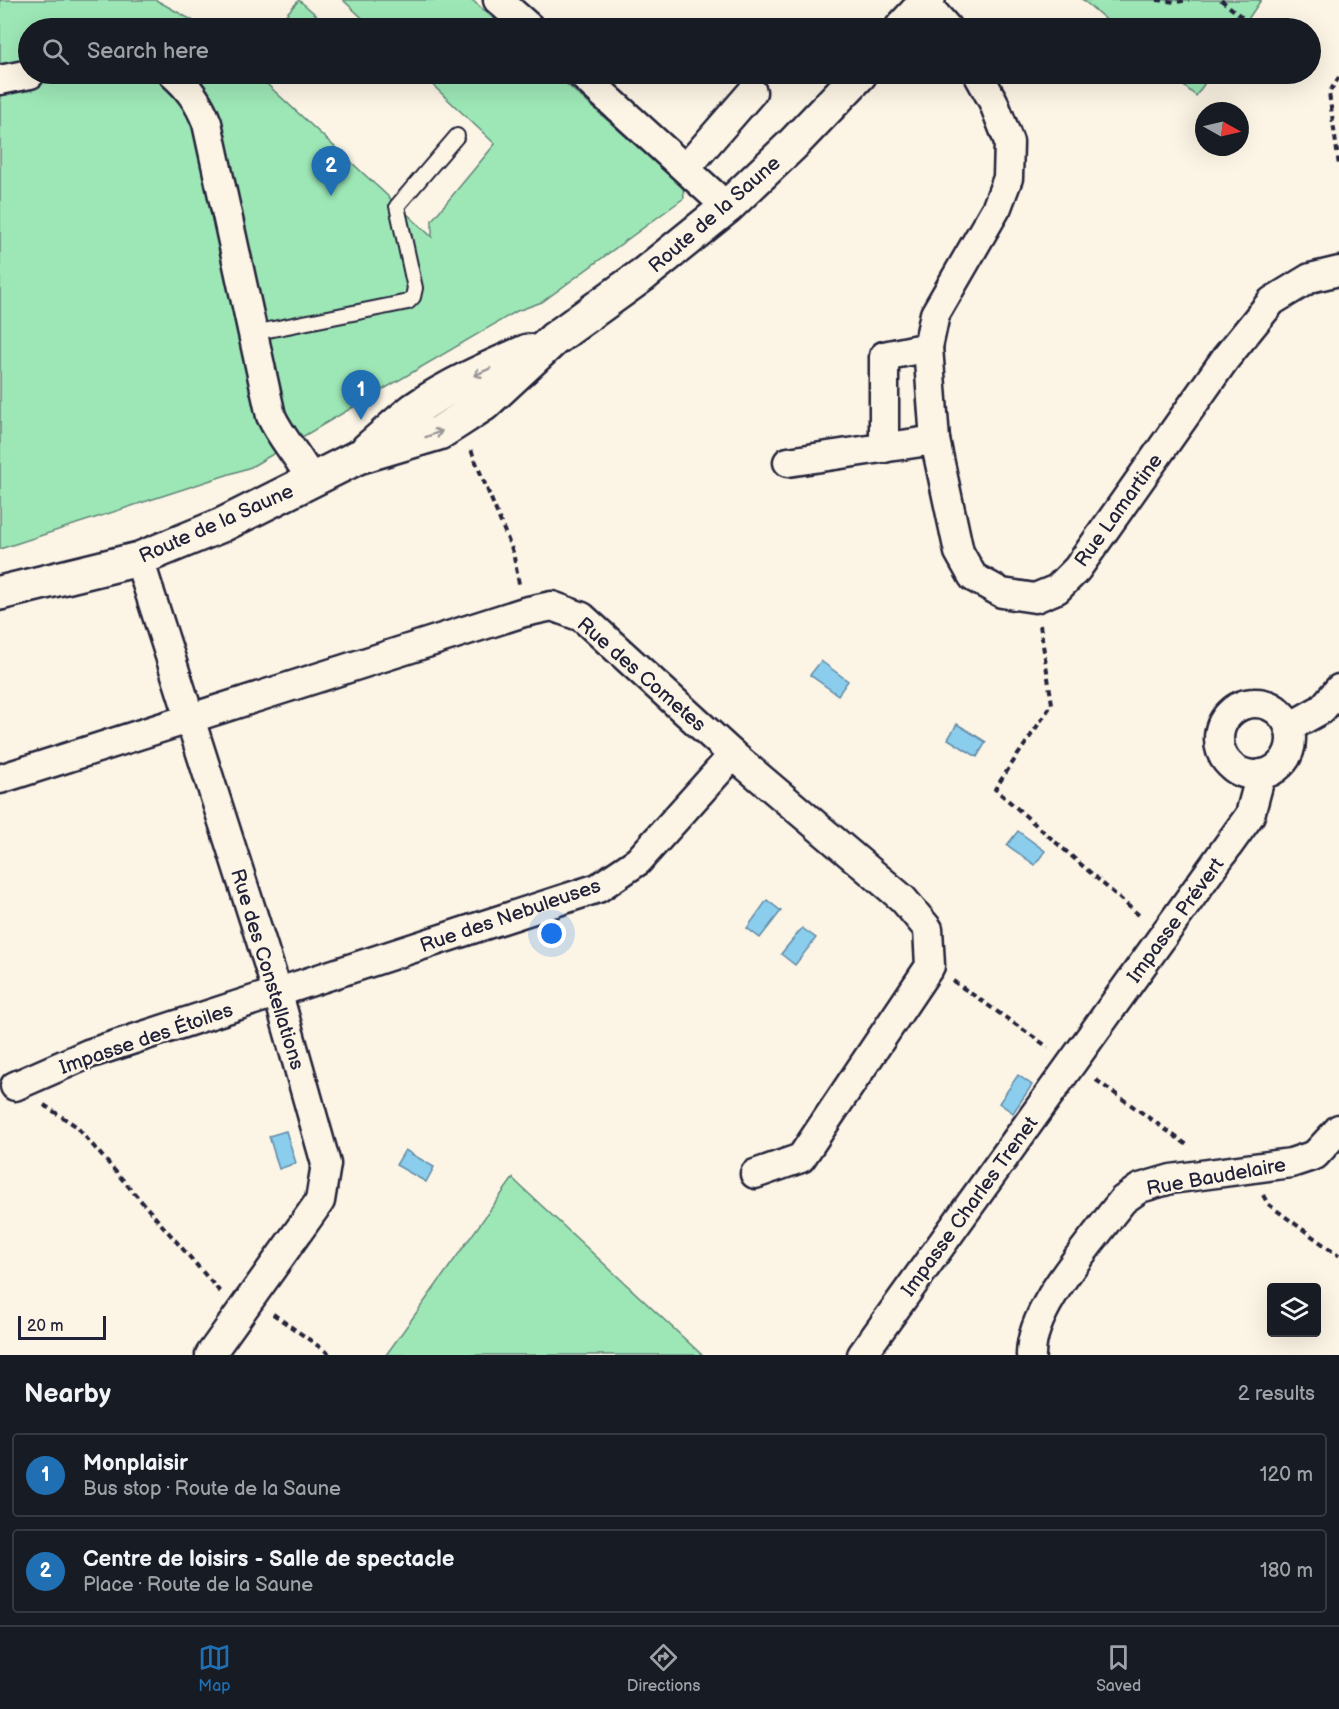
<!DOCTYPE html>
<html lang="en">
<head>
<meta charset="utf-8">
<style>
	body { margin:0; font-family:"Balsamiq Sans",sans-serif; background:#20242c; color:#f1f3f6 }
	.controls { position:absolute; right:18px; bottom:18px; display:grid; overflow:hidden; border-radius:6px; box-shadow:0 6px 24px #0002 }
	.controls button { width:54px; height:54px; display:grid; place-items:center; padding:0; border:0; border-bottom:2px solid #363941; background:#171b24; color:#f1f3f6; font:30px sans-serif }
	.compass { position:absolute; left:1195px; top:102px; width:54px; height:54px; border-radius:50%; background:#171b24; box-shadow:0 6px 24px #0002; rotate:98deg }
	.scale { position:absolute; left:18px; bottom:15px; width:88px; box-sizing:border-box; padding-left:6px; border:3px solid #22223b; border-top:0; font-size:16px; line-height:21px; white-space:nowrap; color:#22223b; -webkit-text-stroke:4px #fcf5e5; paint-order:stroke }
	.you { position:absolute; left:552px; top:934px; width:21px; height:21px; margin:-15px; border:4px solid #fff; border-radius:50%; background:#1a73e8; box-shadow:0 0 0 9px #1a73e833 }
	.badge { display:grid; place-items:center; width:39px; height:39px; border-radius:50%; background:#1f6fb2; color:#fff; font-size:20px; font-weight:700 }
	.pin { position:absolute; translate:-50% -50px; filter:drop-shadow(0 2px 3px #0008) }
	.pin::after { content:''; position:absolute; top:32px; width:21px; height:18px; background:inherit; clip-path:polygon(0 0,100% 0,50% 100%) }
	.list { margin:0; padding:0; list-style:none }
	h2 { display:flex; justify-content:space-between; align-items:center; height:78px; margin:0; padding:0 24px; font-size:26px }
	h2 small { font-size:20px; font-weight:400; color:#9ea1a6 }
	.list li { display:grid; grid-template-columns:39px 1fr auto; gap:18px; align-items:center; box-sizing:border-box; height:84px; margin:0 12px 12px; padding:0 12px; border:2px solid #363941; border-radius:6px }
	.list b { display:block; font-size:22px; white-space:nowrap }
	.list p { margin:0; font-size:20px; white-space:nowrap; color:#9ea1a6 }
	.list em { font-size:20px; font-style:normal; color:#9ea1a6 }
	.icon { flex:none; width:33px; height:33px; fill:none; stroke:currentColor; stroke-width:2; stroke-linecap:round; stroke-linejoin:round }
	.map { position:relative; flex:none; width:1339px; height:1355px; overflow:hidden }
	.search { position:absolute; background:#171b24; box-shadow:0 6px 24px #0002; left:18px; right:18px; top:18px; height:66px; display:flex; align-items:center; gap:15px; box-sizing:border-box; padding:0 21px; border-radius:33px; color:#9ea1a6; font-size:22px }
	.sheet { height:270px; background:#171b24 }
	nav { display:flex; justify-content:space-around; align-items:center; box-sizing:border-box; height:84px; border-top:2px solid #363941; background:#171b24; font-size:16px; color:#9ea1a6 }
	nav a { display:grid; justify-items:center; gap:3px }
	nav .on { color:#1f6fb2 }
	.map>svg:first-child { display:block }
</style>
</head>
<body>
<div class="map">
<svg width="1339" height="1355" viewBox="0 0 1339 1355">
	<rect width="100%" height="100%" fill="#fcf5e5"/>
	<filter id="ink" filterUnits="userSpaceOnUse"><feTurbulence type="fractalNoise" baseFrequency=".0167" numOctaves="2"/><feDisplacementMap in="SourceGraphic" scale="12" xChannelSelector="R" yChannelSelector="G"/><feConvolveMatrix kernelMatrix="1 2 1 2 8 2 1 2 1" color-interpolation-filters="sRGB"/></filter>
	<g filter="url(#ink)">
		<!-- green -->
		<g fill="#9de7b6" stroke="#608478" stroke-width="1.5">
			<path d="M0,0H156L206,28H28V74H256L432,237V220L495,144L421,74H555L683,187L684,198L542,302L517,311L251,467L0,549Z"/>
			<path d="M299,0L331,28H274Z"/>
			<path d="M343,0H472L505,28H373Z"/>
			<path d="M1083,0H1261L1242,28H1116Z"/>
			<path d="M1169,74H1211L1196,96Z"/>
			<path d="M513,1178V1179L702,1355H386Z"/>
		</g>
		<!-- water -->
		<g fill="#8bcdec" stroke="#6189a5" stroke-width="1.5">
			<path d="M821,661L848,681L838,695L810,675Z"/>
			<path d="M957,724L986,742L977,757L948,739Z"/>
			<path d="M1018,831L1045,851L1035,865L1007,845Z"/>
			<path d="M767,900L781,911L760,938L747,928Z"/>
			<path d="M802,928L816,938L795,965L781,954Z"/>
			<path d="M1018,1075L1032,1085L1013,1113L999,1103Z"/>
			<path d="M286,1131L296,1163L279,1169L269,1136Z"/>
			<path d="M405,1150L434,1167L426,1182L396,1165Z"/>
		</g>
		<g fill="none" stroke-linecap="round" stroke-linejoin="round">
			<defs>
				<path id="lane" d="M253,333L408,302L413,297L415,288L397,206L457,136"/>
				<g id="street">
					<path d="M498,0L530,28"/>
					<path d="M925,3L947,28"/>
					<path d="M173,74C189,88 199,102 207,123L271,416C282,440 300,457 311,480"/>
					<path d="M581,74L727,207"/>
					<path d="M978,74L993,101L1009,142L1008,178L997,207L935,314L928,347L935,440L959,552L973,577L1002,593L1035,598L1057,589L1077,569L1225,359L1272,301L1310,278L1339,271"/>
					<path d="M0,80L30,74"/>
					<path d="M687,167L752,92"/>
					<path d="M884,448V356L928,347"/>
					<path d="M788,462L935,440"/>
					<path d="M139,559L278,994L326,1164L320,1201L210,1355"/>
					<circle cx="1255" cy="739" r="36"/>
					<path d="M1290,727L1322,709L1339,689"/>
					<path d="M0,779L524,612L552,606L582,617L733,755L903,899L928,929L930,966L801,1158L755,1174"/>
					<path d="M15,1086L88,1054L598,888L638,861L733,755"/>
					<path d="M862,1355L1250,815L1261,774"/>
					<path d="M1031,1355C1031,1309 1084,1252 1111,1215L1123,1200L1140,1188L1171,1179L1291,1163L1315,1155L1339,1129"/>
				</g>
				<g id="secondary">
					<path d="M902,28L928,0"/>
					<path d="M368,449C384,436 399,421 415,409C450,385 489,368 528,351"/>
					<path d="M0,593L139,559L222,525L358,457L439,433L458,421L484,404L554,339L644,274L727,207L792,145L860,74"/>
				</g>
			</defs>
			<!-- lane casing -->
			<use href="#lane" stroke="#22223b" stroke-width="18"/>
			<!-- street casing -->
			<use href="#street" stroke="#22223b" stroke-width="33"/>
			<!-- secondary casing -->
			<use href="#secondary" stroke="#22223b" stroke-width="38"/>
			<!-- path -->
			<g stroke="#22223b" stroke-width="4" stroke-dasharray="6 4.5" stroke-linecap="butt">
				<path d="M1157,0L1177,2L1189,0"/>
				<path d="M1221,0L1247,21"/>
				<path d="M1339,77L1329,93L1339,166"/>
				<path d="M471,450L513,552L519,584"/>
				<path d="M1040,625L1052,704L995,789L1141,917"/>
				<path d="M953,981L1048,1047"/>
				<path d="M1096,1080L1190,1147"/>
				<path d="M44,1105L76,1126L221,1293"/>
				<path d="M1263,1195L1268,1204L1339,1256"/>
				<path d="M273,1314L331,1355"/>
			</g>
			<!-- lane -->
			<use href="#lane" stroke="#fcf5e5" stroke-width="14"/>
			<!-- street -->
			<use href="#street" stroke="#fcf5e5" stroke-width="28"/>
			<!-- secondary -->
			<use href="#secondary" stroke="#fcf5e5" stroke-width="33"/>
		</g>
		<!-- one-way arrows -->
		<defs><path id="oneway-shaft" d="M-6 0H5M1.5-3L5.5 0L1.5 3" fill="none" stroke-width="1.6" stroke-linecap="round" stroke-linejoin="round" transform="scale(1.5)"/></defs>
		<g stroke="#9a9698">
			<use href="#oneway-shaft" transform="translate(482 372) rotate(156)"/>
			<use href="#oneway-shaft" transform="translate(434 434) rotate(-21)"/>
		</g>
	</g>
	<g text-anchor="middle" stroke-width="4.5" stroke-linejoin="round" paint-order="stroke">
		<!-- street labels -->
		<g font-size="20" fill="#22223b" stroke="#fcf5e5">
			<text transform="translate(714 214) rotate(-41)" y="7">Route de la Saune</text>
			<text transform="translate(1118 510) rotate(-54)" y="7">Rue Lamartine</text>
			<text transform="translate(216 523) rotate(-24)" y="7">Route de la Saune</text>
			<text transform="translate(642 674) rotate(41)" y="7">Rue des Cometes</text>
			<text transform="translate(510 915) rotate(-19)" y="7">Rue des Nebuleuses</text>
			<text transform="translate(1175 920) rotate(-54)" y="7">Impasse Prévert</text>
			<text transform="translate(268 969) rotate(73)" y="7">Rue des Constellations</text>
			<text transform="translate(146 1038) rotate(-19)" y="7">Impasse des Étoiles</text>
			<text transform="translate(1216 1176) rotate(-10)" y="7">Rue Baudelaire</text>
			<text transform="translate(969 1206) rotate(-54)" y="7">Impasse Charles Trenet</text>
		</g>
	</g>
</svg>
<div class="controls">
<button><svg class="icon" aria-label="layers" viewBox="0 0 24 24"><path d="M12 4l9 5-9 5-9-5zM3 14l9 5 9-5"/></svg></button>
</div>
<svg class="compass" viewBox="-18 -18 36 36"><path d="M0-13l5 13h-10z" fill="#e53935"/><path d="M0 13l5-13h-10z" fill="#9ea1a6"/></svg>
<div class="scale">20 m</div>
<div class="you"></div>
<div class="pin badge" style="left:361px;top:420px">1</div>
<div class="pin badge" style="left:331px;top:196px">2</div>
<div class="search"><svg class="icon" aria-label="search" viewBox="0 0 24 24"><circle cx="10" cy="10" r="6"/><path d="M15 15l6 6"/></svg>Search here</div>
</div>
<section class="sheet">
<h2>Nearby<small>2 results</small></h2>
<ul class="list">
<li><span class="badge">1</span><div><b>Monplaisir</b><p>Bus stop · Route de la Saune</p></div><em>120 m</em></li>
<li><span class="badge">2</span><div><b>Centre de loisirs - Salle de spectacle</b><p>Place · Route de la Saune</p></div><em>180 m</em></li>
</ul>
</section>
<nav>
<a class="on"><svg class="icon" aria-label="map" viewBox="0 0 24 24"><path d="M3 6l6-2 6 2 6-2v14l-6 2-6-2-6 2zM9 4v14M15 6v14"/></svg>Map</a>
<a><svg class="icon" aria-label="directions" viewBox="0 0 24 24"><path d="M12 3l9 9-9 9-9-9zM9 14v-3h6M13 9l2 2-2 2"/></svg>Directions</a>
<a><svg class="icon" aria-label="saved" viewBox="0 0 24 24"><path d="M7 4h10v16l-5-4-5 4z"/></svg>Saved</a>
</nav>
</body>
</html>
